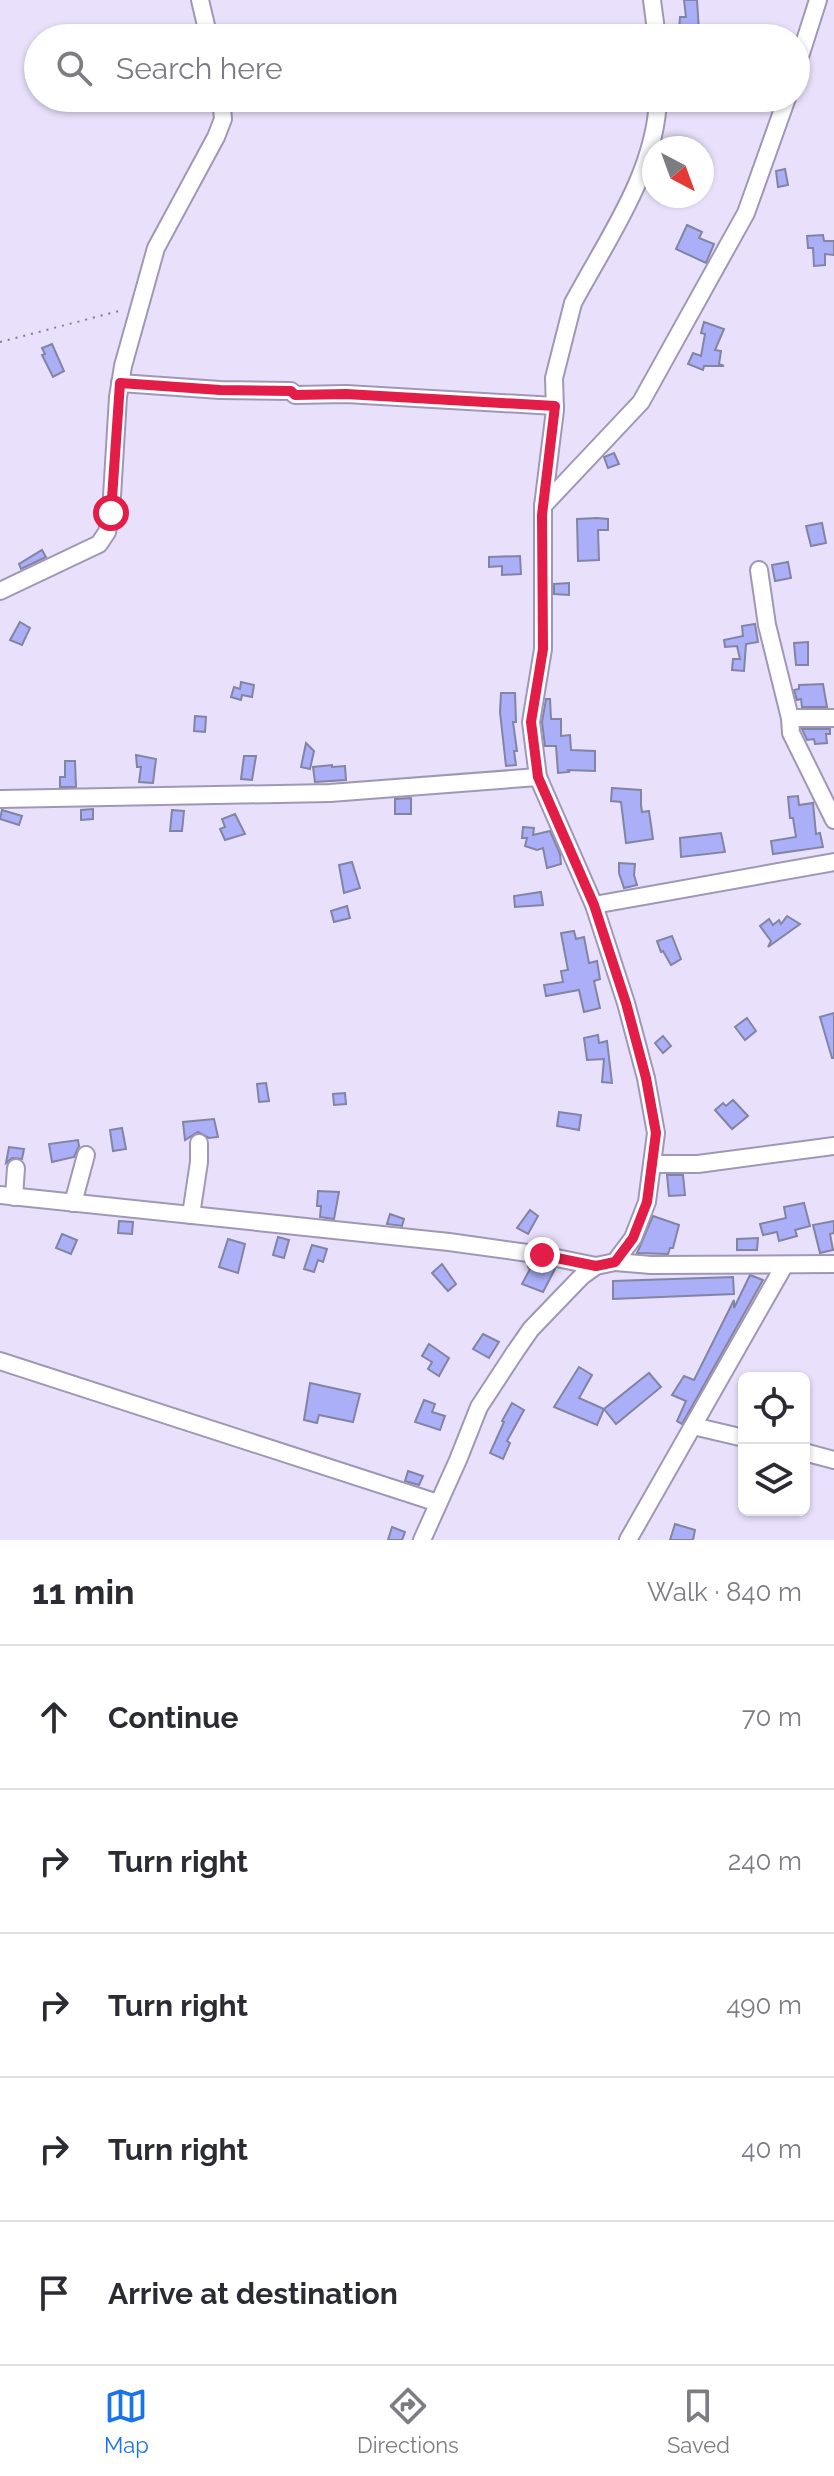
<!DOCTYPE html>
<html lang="en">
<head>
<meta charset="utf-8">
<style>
	body { margin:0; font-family:Raleway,sans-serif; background:#f2f2f3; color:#2b2b33 }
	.controls { position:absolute; right:24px; bottom:24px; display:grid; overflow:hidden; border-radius:12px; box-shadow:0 2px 6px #0004 }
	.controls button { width:72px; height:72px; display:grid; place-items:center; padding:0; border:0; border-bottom:2px solid #e1e1e2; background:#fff; color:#2b2b33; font:40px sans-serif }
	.compass { position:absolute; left:642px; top:136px; width:72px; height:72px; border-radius:50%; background:#fff; box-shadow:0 2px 6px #0004; rotate:139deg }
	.stop { position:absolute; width:24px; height:24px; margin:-18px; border:6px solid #e11d48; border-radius:50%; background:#fff }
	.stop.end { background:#e11d48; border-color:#fff; box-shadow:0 2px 8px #0008 }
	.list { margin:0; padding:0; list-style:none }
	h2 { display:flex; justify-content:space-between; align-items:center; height:104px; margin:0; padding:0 32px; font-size:34px }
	h2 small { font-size:26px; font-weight:400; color:#7c7c81 }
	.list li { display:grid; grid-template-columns:52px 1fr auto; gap:24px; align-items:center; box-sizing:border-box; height:144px; padding:0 32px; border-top:2px solid #e1e1e2 }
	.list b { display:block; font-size:30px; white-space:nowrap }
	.list em { font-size:26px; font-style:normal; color:#7c7c81 }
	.icon { flex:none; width:44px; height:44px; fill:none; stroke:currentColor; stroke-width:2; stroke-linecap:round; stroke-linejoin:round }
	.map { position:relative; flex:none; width:834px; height:1540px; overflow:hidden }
	.search { position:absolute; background:#fff; box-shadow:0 2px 6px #0004; left:24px; right:24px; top:24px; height:88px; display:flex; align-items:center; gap:20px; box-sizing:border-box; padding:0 28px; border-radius:44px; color:#7c7c81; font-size:30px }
	.sheet { height:824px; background:#fff }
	nav { display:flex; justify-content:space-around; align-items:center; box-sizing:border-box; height:112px; border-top:2px solid #e1e1e2; background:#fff; font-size:22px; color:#7c7c81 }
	nav a { display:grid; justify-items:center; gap:4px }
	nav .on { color:#1a73e8 }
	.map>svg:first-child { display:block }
</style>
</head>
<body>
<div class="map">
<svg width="834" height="1540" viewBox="0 0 834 1540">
	<rect width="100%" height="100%" fill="#e9e1fc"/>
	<!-- building -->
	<g fill="#abaff7" stroke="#8284a3" stroke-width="2">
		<path d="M684,0H697L699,31H679L680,17H686Z"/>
		<path d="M785,169L788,185L778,187L776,171Z"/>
		<path d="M687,225L702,232L699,238L714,244L706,263L676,249Z"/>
		<path d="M823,235L824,241H834V255L825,254V265L814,266L813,248H808L807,236Z"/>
		<path d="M704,322L724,329L715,350L721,351L719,364L724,366H704L703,370L688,364L693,353L701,356L705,334L701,333Z"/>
		<path d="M52,344L64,371L53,377L42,355L45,354L42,348Z"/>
		<path d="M614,453L619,464L608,468L604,457Z"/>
		<path d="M597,518L608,519V530H598L599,560L578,561L577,519Z"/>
		<path d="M822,523L826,543L811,546L806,526Z"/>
		<path d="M42,550L46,557L21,569L19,564Z"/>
		<path d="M520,556L521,574L502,575V566L489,567V557Z"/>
		<path d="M788,562L791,578L775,581L772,565Z"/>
		<path d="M569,583V595L554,594V584Z"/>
		<path d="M20,622L30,628L22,645L10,640Z"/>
		<path d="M755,624L758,642L746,644L744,671L732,670L733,659H740L737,646L725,647L724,640L743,636L742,626Z"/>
		<path d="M808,642V665H796L794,643Z"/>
		<path d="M241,682L254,685L252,697L242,695L241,700L231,697L234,687L240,689Z"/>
		<path d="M823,684L827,707H802L801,699L797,700L794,690L799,689V685Z"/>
		<path d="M501,693H515L516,722H513L517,751H514L516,765L506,766L500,712Z"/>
		<path d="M546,699H550L551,719H561V736L570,735L571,750L595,751V771L568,770L569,772L558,773L556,746H545L542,722Z"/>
		<path d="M195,716L206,717L205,732L194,731Z"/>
		<path d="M802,729H830V734H826L827,743L815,744L814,739L807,740Z"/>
		<path d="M306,743L314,751L310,769L301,767Z"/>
		<path d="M136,755L156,759L153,783L139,782L141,767H137Z"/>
		<path d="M244,756H256L252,780L241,779Z"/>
		<path d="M65,761H75L76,787H60V777H65Z"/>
		<path d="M332,765V767L345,766L346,780L315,782L313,767Z"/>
		<path d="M612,788L641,790V805L642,812L649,811L653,839L626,843L621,802L611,801Z"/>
		<path d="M798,796L799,805L813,803L816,834L820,833L823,847L773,854L771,841L796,837L793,818H790L788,797Z"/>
		<path d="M411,798V814H395V799Z"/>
		<path d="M93,809V819L81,820V810Z"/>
		<path d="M2,810L22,816L19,825L0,819Z"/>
		<path d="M172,810L184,811L182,831H170Z"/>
		<path d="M235,814L245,834L225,840L220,829L225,827L222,819Z"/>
		<path d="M523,827L534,828L533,835L550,831L560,854L561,864L547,868L543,848L537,850L525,846L527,838H522Z"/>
		<path d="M721,833L725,852L681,857L680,838Z"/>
		<path d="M352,862L360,888L344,893L339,865Z"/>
		<path d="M619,863L635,864L634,875L637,885L624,888L619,873Z"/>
		<path d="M541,892L543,905L515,907L514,896Z"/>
		<path d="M347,906L350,918L334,922L331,911Z"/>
		<path d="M787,916L800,924L768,947L771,941L760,926L769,919L773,925L779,920L781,924Z"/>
		<path d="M574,931L576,939L584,937L589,963L597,961L600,979L594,981L600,1008L584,1012L579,990L546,996L544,985L563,982L561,971L568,970L561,933Z"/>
		<path d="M672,936L681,959L671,965L663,951L661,952L657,941Z"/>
		<path d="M834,1013V1058H832L820,1017Z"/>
		<path d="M747,1018L756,1031L745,1040L735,1027Z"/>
		<path d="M598,1035L599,1043L607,1041L612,1083L602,1082L604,1059L587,1060L584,1038Z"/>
		<path d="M663,1036L671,1046L663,1053L655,1043Z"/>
		<path d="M266,1083L269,1101L259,1102L257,1084Z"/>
		<path d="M345,1093L346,1104L334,1105L333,1094Z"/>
		<path d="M733,1100L748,1116L732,1129L715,1110L723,1103L726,1106Z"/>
		<path d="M559,1112L581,1115L579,1130L557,1126Z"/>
		<path d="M214,1119L218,1137L209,1138L198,1132L185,1140L183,1122Z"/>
		<path d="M122,1128L126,1149L113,1151L110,1130Z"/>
		<path d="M78,1140L79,1146L74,1157L52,1162L49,1144Z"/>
		<path d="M9,1147L24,1149L22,1159L12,1158L6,1163Z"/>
		<path d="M667,1175H683L685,1195L669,1196Z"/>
		<path d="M318,1191L339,1192L334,1219L320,1217L321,1206H317Z"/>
		<path d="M804,1203L810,1226L795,1230L797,1236L779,1241L777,1232L763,1235L760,1224L786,1218L784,1207Z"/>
		<path d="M530,1210L538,1216L528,1234L517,1228Z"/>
		<path d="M390,1214L404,1219L402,1226L387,1224Z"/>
		<path d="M653,1216L679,1225L673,1248H670L668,1254L637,1253Z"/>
		<path d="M119,1221L133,1222L132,1234L118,1233Z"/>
		<path d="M834,1221V1233L830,1234L833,1250L820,1253L813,1225Z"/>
		<path d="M62,1234L77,1240L71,1254L56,1248Z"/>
		<path d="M278,1237L289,1240L284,1258L273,1255Z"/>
		<path d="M758,1238L757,1250H737V1239Z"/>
		<path d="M228,1239L245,1244L238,1273L219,1267Z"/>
		<path d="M312,1245L327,1249L323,1262L318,1260L314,1272L304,1269Z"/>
		<path d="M442,1264L456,1284L448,1291L432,1273Z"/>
		<path d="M529,1264L555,1269L543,1292L522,1284L530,1269L528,1267Z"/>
		<path d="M750,1275L763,1280L682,1424L677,1421L686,1401L672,1395L684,1376L694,1380L734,1300V1308Z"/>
		<path d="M733,1277L734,1294L613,1299V1281Z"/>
		<path d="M483,1334L499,1342L489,1358L473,1349Z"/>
		<path d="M429,1344L449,1358L439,1376L428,1369L432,1362L422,1356Z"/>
		<path d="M579,1367L592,1375L579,1398L604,1409L597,1425L554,1407Z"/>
		<path d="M649,1373L661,1387L616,1424L604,1409Z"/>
		<path d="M310,1383L360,1394L353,1422L319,1415L317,1423L304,1420Z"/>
		<path d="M424,1400L435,1404L432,1412L445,1416L440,1430L415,1422Z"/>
		<path d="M512,1403L524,1410L507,1441L510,1443L503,1459L490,1453L504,1422L502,1421Z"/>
		<path d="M408,1471L423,1476L419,1485L405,1481Z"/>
		<path d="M675,1524L695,1530L693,1540H670Z"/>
		<path d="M392,1527L405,1532L402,1540H388Z"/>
	</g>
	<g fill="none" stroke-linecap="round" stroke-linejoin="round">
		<defs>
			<g id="minor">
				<path d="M200,0L209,38"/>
				<path d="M652,0L657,38"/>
				<path d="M796,69L818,0"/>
				<path d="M120,383L220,390L291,391L295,395L346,394L555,406"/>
				<path d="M543,506L555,410L554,378L573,303C607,239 656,172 658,98"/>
				<path d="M759,570L767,625L790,718"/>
				<path d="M0,591L99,544L107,532L111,513L118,397L123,366L156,248L216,137L223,119L221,98"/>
				<path d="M834,718H790L791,733L834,820"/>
				<path d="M0,799L330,793L538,777"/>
				<path d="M594,905L834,862"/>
				<path d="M652,1164H698L834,1146"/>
				<path d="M0,1195L449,1242L542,1255L596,1266"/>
				<path d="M14,1197L16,1168"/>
				<path d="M73,1203L86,1155"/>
				<path d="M191,1215L199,1162V1143"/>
				<path d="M615,1262L651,1265L834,1264"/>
				<path d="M0,1361L438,1503"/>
				<path d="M693,1426L744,1438"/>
				<path d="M804,1452L834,1460"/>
				<path d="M422,1540L458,1460L479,1407L515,1352L531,1329L582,1276L596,1266L615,1262L633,1238L647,1202L656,1133L646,1078L626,1003L594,905L538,777L531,722L543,649V506L641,402L746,213L787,98"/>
				<path d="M628,1540L784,1266"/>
			</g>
		</defs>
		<!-- minor casing -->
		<use href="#minor" stroke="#a097b6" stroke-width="20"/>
		<!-- path -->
		<path stroke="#837d91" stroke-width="2" stroke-dasharray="2 6" stroke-linecap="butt" d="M0,342L123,310"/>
		<!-- minor -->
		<use href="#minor" stroke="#fff" stroke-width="16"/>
	</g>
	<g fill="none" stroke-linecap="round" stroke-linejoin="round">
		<!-- route -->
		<path stroke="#e11d48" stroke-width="10" d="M111,513L120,383L220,390L291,391L295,395L346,394L555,406L542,515L543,649L531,722L538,777L594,905L626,1003L646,1078L656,1133L647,1202L633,1238L615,1262L596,1266L542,1255"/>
	</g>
</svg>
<div class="controls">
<button><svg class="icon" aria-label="locate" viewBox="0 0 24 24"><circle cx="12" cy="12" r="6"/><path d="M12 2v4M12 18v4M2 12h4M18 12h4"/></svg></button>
<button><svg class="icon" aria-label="layers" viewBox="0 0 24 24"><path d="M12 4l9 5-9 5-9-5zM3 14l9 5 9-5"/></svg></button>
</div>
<svg class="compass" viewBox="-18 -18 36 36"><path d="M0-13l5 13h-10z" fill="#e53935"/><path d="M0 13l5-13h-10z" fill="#7c7c81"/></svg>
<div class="stop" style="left:111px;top:513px"></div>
<div class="stop end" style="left:542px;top:1255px"></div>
<div class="search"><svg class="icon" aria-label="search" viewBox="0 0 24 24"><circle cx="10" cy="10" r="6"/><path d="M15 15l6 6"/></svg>Search here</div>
</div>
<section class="sheet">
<h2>11 min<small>Walk · 840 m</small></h2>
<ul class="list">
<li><svg class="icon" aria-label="ahead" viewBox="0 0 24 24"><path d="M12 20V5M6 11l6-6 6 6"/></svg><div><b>Continue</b></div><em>70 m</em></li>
<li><svg class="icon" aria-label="right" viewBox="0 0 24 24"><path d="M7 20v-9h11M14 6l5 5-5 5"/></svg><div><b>Turn right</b></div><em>240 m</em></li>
<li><svg class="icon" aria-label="right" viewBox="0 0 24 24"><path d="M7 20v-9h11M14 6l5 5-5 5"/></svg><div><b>Turn right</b></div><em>490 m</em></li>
<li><svg class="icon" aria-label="right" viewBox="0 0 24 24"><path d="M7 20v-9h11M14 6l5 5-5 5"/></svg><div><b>Turn right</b></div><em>40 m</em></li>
<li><svg class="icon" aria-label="arrive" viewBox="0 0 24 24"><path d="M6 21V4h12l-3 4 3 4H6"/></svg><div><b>Arrive at destination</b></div></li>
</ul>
</section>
<nav>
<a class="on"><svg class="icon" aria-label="map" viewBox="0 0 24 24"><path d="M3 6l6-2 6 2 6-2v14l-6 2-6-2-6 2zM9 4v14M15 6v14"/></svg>Map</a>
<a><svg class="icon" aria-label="directions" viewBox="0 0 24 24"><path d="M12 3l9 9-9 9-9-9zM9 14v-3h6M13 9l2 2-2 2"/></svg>Directions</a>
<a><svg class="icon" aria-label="saved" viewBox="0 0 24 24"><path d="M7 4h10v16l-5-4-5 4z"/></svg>Saved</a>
</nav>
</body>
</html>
